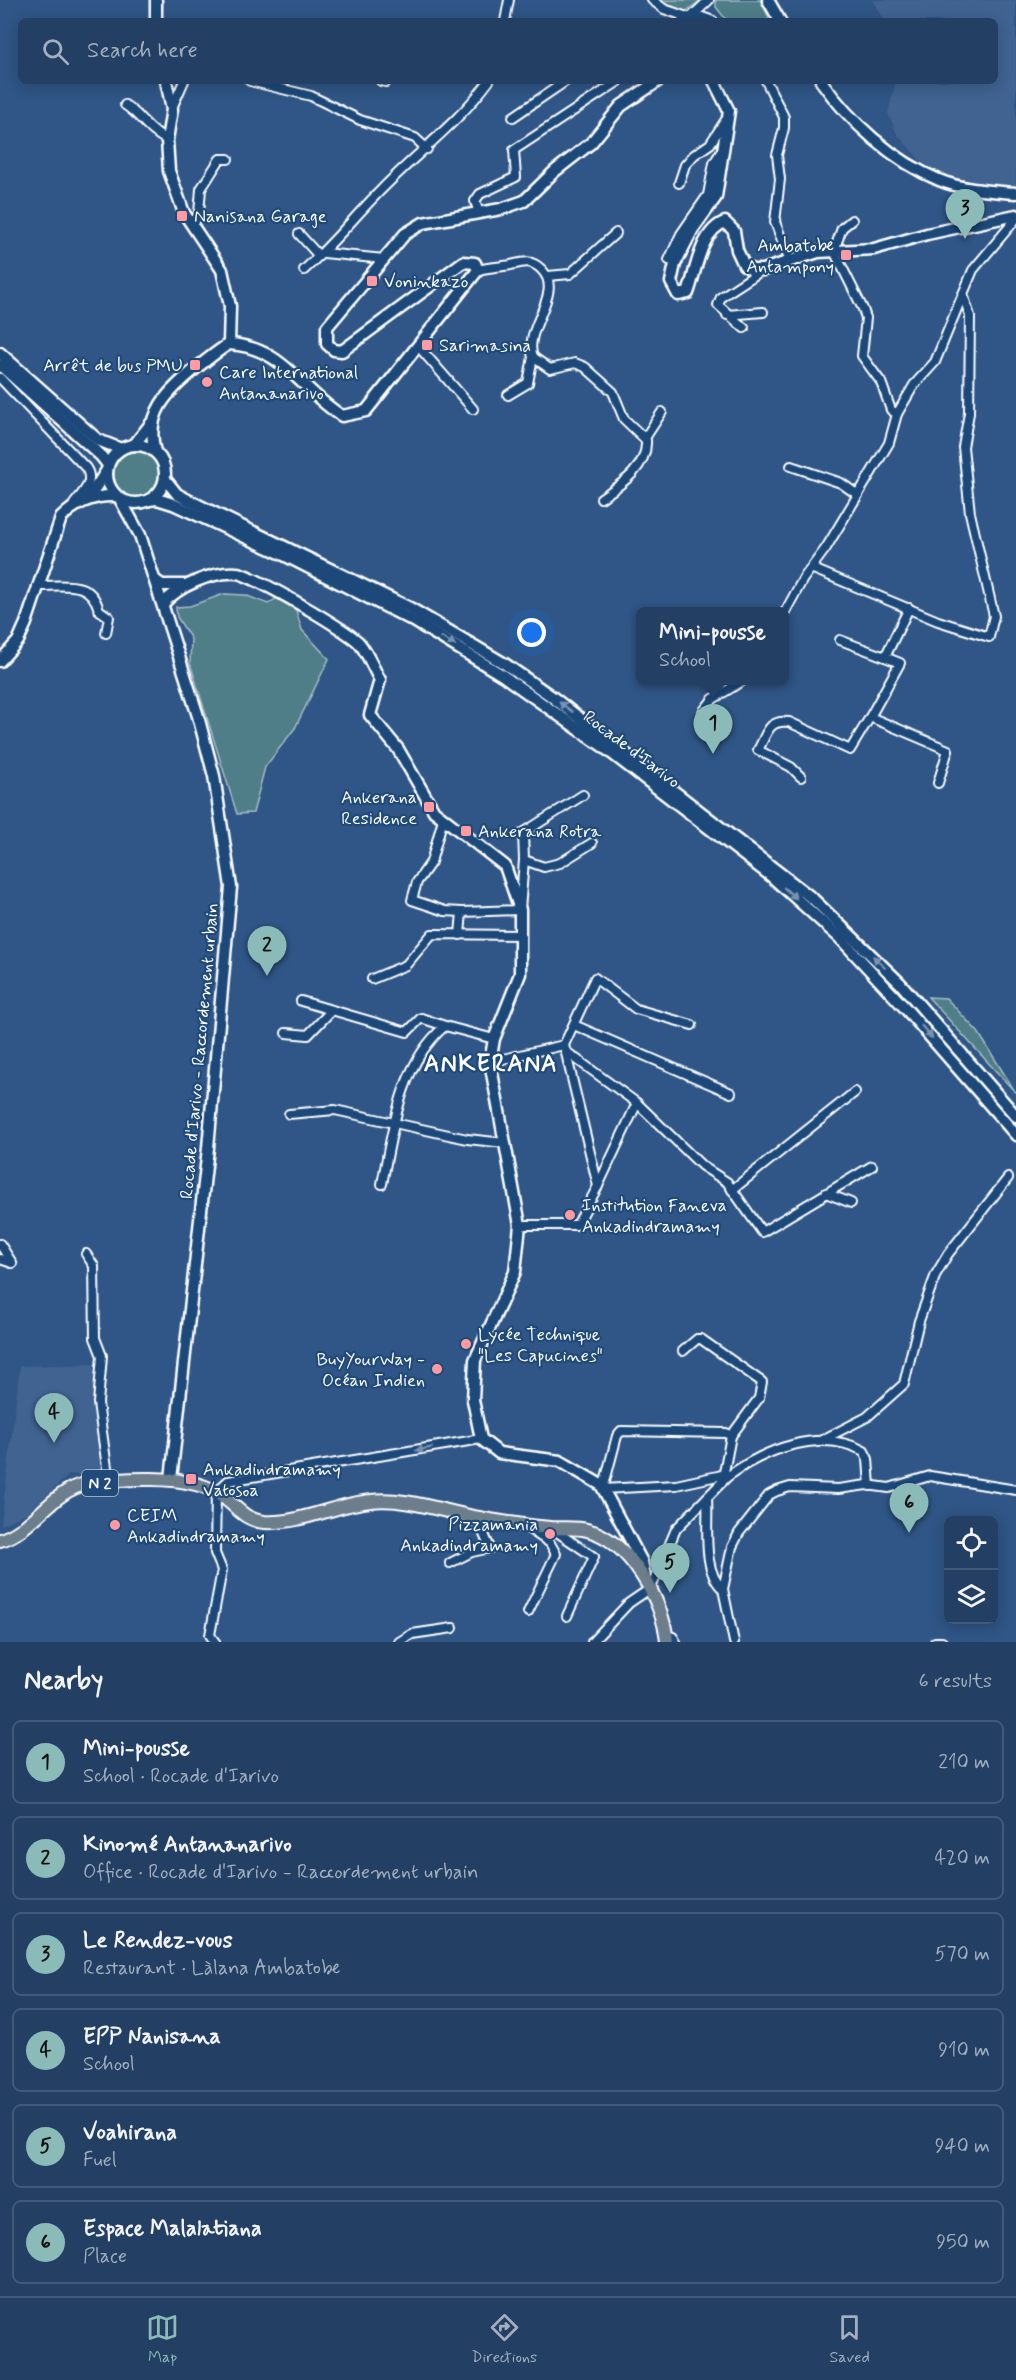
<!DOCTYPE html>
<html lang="en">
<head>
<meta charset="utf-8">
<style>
	body { margin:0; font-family:Mynerve,sans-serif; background:#2f4b6d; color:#f1f3f6 }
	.controls { position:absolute; right:18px; bottom:18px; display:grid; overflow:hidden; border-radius:9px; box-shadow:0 3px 15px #0003 }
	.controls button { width:54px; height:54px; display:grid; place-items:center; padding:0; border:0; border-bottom:2px solid #405978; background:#234064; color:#f1f3f6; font:30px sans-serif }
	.you { position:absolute; left:532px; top:633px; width:21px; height:21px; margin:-15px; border:4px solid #fff; border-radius:50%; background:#1a73e8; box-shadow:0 0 0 9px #1a73e833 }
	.badge { display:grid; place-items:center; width:39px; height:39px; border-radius:50%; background:#8bbbb9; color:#111; font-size:20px; font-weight:700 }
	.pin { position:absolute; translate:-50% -50px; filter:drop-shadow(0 2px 3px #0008) }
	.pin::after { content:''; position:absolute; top:32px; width:21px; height:18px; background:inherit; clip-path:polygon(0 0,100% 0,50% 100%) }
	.popup { position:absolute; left:636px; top:607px; width:153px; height:78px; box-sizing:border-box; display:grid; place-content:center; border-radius:9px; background:#234064; filter:drop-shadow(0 2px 4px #0005); font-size:20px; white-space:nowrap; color:#a3afbf }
	.popup b { font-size:22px; color:#f1f3f6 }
	.popup::after { content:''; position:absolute; left:50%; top:100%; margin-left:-12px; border:12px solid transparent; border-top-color:#234064 }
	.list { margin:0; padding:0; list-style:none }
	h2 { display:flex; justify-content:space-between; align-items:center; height:78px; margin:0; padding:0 24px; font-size:26px }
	h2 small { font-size:20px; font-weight:400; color:#a3afbf }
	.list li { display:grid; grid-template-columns:39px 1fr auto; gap:18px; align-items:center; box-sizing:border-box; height:84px; margin:0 12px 12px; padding:0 12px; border:2px solid #405978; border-radius:9px }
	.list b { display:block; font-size:22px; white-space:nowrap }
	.list p { margin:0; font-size:20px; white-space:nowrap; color:#a3afbf }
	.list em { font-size:20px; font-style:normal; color:#a3afbf }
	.icon { flex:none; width:33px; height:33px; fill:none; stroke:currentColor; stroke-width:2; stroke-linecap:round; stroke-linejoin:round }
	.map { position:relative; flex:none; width:1016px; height:1642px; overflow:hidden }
	.search { position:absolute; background:#234064; box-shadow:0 3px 15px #0003; left:18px; right:18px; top:18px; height:66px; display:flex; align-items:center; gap:15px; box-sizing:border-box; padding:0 21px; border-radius:9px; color:#a3afbf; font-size:22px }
	.sheet { height:654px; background:#234064 }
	nav { display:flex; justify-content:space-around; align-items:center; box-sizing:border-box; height:84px; border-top:2px solid #405978; background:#234064; font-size:16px; color:#a3afbf }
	nav a { display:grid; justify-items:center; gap:3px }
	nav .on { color:#8bbbb9 }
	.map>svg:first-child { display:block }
</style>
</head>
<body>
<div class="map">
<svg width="1016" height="1642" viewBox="0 0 1016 1642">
	<rect width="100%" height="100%" fill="#2f5686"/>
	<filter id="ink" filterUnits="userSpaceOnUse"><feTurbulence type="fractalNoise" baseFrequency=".0167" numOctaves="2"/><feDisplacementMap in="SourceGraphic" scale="12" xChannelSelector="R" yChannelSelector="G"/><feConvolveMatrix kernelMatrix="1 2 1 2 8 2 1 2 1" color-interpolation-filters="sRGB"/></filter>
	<g filter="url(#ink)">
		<!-- built -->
		<g fill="#406392">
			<path d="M873,0H1016V189L987,188L936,172L919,159L897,134L888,113L896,81H995V21H884Z"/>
			<path d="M95,1364L94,1411L101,1475L70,1474L27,1513L1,1525L20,1366Z"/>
		</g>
		<!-- green -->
		<g fill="#4f7e88" stroke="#a7bec4" stroke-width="1.5">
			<path d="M657,0H701L685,12Z"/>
			<path d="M716,0H760L769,18L767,21H727L716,7Z"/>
			<circle cx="137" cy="474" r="23"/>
			<path d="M224,594L245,595L268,604L277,598L296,610L302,630L329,659L295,728L265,767L253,813L237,814L190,663L191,639L177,617L176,607L190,606Z"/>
			<path d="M928,997L946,998L978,1032L1016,1093Z"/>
		</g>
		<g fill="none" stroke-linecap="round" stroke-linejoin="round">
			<defs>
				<g id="minor">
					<path d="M652,0L664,9L690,18L709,0"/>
					<path d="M505,21L509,0"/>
					<path d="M682,21L702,17L713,21"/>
					<path d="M250,81L311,96L360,120L415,138L427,149"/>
					<path d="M381,81L386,82"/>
					<path d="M766,81L784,117V128L777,155L780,179L775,222L790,261"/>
					<path d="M125,105C141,115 149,132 167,140"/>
					<path d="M172,108L184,81"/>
					<path d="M513,117L566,81"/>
					<path d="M679,183L685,165L694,155L710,144L725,121"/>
					<path d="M479,213L475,201L480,194L516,177L514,150L619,81"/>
					<path d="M852,220L842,228L834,251L863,309L866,318L862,356L881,382L891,410L897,414"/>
					<path d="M193,226L199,213L201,189L220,159H228"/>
					<path d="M299,234L319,256"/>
					<path d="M324,253L384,259"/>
					<path d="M669,260L681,234L708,195L714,163L722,150"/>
					<path d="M304,270C332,245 355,216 381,190C417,153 458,123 489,81"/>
					<path d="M478,270C489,267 499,267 511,265C523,262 531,259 541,269C566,292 522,329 533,357L550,369L575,363L585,367L613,392L624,419L646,440C648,468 620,485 601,498"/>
					<path d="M548,276L570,274L616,233"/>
					<path d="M963,294L973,270L1016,219"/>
					<path d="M727,315L763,312"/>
					<path d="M744,328L718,305L721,297L761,271"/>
					<path d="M419,347L473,409"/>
					<path d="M0,378L86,468C95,482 83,492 74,504"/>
					<path d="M508,395L528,383L533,357"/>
					<path d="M645,438L662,412"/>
					<path d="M791,466L841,483L858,495"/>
					<path d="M37,586C65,586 91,579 99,610L109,617L106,633"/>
					<path d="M909,608L885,657L900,663L870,717L948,750L938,783"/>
					<path d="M785,612L803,579L826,548L889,443L897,414L914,385L935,362L963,294L970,316L969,413L963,447L970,513L994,616L989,637L938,621L811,568"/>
					<path d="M840,640L885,657"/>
					<path d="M703,712L713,699L744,680"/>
					<path d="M801,777L791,767L758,750C767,734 768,719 789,722L850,750L870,717"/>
					<path d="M443,819L431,862L417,882L412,900L445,911L462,912"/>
					<path d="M524,860L523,833L583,795"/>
					<path d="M460,935L462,912L520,910L524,860L544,867L560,863L592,843"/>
					<path d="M372,979L406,965L432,934L520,935"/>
					<path d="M301,1001L407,1032L421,1018L445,1026"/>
					<path d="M574,1025L731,1093"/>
					<path d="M286,1033L308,1035L332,1010"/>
					<path d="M568,1053L637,1103L702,1166L727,1182L762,1232L872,1166"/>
					<path d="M490,1062L564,1045"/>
					<path d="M289,1114L335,1110L467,1139L505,1143"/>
					<path d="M382,1184C393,1129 400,1064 445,1026L494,1039"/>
					<path d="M598,1186L637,1103"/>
					<path d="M732,1190L855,1092"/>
					<path d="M826,1193L851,1203"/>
					<path d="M520,1225H577L598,1186L564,1045L595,978L636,1009L692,1025"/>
					<path d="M0,1244L12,1263"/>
					<path d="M86,1254L94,1266L95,1338L102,1356L98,1403L109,1482"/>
					<path d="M0,1259L12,1263"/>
					<path d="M683,1351L697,1339H701L762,1382L759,1398L731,1436"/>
					<path d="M818,1442L867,1417L904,1384L919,1321L936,1274L948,1254L1008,1178"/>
					<path d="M707,1498C709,1525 701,1570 723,1589L734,1642"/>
					<path d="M526,1527L550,1543L556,1554L528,1612"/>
					<path d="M554,1530L594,1557L567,1616"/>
					<path d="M450,1563L472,1552L490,1548L483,1532L469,1516"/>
					<path d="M723,1589L732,1547L739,1533L769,1495L777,1491L790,1487L838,1489L867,1485L889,1488L930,1476L1016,1490"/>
					<path d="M667,1635L673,1637L676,1642"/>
					<path d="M215,1642L210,1635L222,1570L215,1553L216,1492L228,1481L481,1439"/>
					<path d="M399,1642L412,1634L453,1628"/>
					<path d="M592,1642L629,1603L651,1588L676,1529L727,1477L724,1472L731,1436L726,1433L621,1431L617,1436L603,1489L676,1485L722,1475L727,1477C764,1450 819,1427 864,1451L868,1459L870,1486"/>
					<path d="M935,1642H942"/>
				</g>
				<g id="tertiary">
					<path d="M156,0V21"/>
					<path d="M768,0L780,21"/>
					<path d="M166,81L172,109L167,140L169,171L184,213L222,270L230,306L229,344"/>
					<path d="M714,81L729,111L716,197L693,229L675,264L671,282L678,295L688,293C696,272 700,231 725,222L734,231L737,250L744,265L752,270H763L818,252L874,249L927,234L1016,215"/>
					<path d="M821,81C850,122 893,161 939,180C963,190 990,191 1016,193"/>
					<path d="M134,445L152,422"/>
					<path d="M155,452C144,413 168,392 195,369C206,361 217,351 229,344C284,347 301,391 342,416L366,411L478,270L475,263L463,262L342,351L334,350L327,344V327L405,234L423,223L501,209L524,201L555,171L591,143L621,106L658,81"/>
					<path d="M88,499L107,470"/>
					<path d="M155,580L162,585H186"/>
					<path d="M163,604C178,586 213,571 237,573C251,574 351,632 360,644C368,654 373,668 380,680L370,715L398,749L434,811L505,866L520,910V974L494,1039L490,1062L520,1225L515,1272L475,1360L473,1400L481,1439L499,1453L560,1461L601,1485L642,1562L645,1578"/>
					<path d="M0,661L18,641L26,623L61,518C76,502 94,495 116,496"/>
				</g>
				<g id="secondary">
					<path d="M0,353L98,440L121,449"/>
					<path d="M0,365L101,456L108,465"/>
					<circle cx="136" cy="474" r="29"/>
					<path d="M165,479L177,494L188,500L410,608L505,664L551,696L813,899L900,983L1016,1116"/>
					<path d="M120,499L140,535L198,716L214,776L231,887L208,1148L171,1479"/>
					<path d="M149,500L157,499L173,504L282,554L414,621L502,675L605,748L771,876L840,938L906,1009L1016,1135"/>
				</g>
				<path id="primary" d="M0,1540C33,1531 52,1490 86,1484C120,1478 186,1474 216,1492C234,1502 241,1520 265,1522C301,1524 336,1504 371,1501C406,1497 444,1512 479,1518C503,1522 526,1526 550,1528C562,1529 575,1527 587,1530C629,1540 664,1602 667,1642"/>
			</defs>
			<!-- minor casing -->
			<use href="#minor" stroke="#fff" stroke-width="12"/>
			<!-- tertiary casing -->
			<use href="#tertiary" stroke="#fff" stroke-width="15"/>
			<!-- secondary casing -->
			<use href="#secondary" stroke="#fff" stroke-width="15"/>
			<!-- primary casing -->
			<use href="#primary" stroke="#fff" stroke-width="16"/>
			<!-- minor -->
			<use href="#minor" stroke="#1f4a7a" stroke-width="8"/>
			<!-- tertiary -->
			<use href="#tertiary" stroke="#1f4a7a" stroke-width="10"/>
			<!-- secondary -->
			<use href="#secondary" stroke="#1f4a7a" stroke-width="10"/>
			<!-- primary -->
			<use href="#primary" stroke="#6c7d8c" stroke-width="12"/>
		</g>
		<!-- one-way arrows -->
		<defs><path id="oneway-solid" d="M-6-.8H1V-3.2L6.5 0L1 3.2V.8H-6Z" transform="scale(1.5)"/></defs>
		<g fill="#7992af">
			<use href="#oneway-solid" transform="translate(448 641) rotate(30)"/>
			<use href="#oneway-solid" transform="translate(566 707) rotate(-143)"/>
			<use href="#oneway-solid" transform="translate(790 893) rotate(41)"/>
			<use href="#oneway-solid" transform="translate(879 962) rotate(-135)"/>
			<use href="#oneway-solid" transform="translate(927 1032) rotate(49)"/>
			<use href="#oneway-solid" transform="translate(424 1449) rotate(170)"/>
		</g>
	</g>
	<!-- markers -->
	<g fill="#ff9aa2" stroke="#1f4a7a" stroke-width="2">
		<rect x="176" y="210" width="12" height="12" rx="3"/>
		<rect x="840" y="249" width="12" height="12" rx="3"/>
		<rect x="366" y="275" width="12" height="12" rx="3"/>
		<rect x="421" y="339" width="12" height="12" rx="3"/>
		<rect x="189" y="359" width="12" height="12" rx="3"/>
		<circle cx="207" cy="382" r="6"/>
		<rect x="423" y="801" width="12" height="12" rx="3"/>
		<rect x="460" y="825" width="12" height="12" rx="3"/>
		<circle cx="570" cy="1215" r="6"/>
		<circle cx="466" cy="1344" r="6"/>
		<circle cx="437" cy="1369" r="6"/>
		<rect x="185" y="1473" width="12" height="12" rx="3"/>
		<circle cx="115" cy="1525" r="6"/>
		<circle cx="550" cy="1534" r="6"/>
	</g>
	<g text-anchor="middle" stroke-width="4.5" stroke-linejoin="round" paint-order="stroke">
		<!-- shield labels -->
		<rect fill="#1f4a7a" stroke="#bcc9d7" stroke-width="1.5" x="82" y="1470" width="36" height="26" rx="4.5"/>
		<g font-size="16" font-weight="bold" fill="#fff">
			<text x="100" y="1489">N 2</text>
		</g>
		<!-- poi labels -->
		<g font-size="18" fill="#fff" stroke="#1f4a7a" text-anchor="start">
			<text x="194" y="222">Nanisana Garage</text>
			<text x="834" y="251" text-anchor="end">Ambatobe<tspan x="834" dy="21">Antampony</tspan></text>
			<text x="384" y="287">Voninkazo</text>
			<text x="439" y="351">Sarimasina</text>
			<text x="183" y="371" text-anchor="end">Arrêt de bus PMU</text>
			<text x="219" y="378">Care International<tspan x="219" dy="21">Antananarivo</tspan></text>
			<text x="417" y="803" text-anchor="end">Ankerana<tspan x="417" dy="21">Residence</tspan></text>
			<text x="478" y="837">Ankerana Rotra</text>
			<text x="582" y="1211">Institution Faneva<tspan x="582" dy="21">Ankadindramamy</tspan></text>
			<text x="478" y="1340">Lycée Technique<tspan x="478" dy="21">"Les Capucines"</tspan></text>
			<text x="425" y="1365" text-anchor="end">BuyYourWay -<tspan x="425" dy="21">Océan Indien</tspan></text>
			<text x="203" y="1475">Ankadindramamy<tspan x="203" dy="21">Vatosoa</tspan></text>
			<text x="127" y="1521">CEIM<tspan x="127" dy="21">Ankadindramamy</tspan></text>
			<text x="538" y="1530" text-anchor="end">Pizzamania<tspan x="538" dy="21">Ankadindramamy</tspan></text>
		</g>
		<!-- street labels -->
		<g font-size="18" fill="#fff" stroke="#1f4a7a">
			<text transform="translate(632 749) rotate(37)" y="6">Rocade d'Iarivo</text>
			<text transform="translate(199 1051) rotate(-85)" y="6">Rocade d'Iarivo - Raccordement urbain</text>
		</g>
		<!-- district labels -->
		<g font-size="24" font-weight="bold" letter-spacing="1.5" fill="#fff" stroke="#1f4a7a">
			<text x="491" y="1071">ANKERANA</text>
		</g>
	</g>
</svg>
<div class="controls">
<button><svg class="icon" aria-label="locate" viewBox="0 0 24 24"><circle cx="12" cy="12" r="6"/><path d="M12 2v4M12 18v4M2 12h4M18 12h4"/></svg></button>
<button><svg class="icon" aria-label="layers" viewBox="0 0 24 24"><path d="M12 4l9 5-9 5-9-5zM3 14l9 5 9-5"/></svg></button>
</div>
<div class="you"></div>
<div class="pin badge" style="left:713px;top:754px">1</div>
<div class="popup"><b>Mini-pousse</b>School</div>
<div class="pin badge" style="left:267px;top:976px">2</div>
<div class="pin badge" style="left:965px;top:239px">3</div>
<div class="pin badge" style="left:54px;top:1443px">4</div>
<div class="pin badge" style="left:670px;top:1593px">5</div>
<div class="pin badge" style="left:909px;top:1533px">6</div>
<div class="search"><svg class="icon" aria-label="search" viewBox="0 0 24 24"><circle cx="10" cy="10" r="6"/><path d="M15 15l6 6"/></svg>Search here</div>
</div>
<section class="sheet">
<h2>Nearby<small>6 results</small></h2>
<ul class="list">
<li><span class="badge">1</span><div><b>Mini-pousse</b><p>School · Rocade d'Iarivo</p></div><em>210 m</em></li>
<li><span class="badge">2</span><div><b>Kinomé Antananarivo</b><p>Office · Rocade d'Iarivo - Raccordement urbain</p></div><em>420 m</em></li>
<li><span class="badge">3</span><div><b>Le Rendez-vous</b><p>Restaurant · Làlana Ambatobe</p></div><em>570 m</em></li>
<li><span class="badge">4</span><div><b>EPP Nanisana</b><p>School</p></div><em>910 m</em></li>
<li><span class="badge">5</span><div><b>Voahirana</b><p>Fuel</p></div><em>940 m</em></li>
<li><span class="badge">6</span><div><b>Espace Malalatiana</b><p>Place</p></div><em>950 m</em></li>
</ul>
</section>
<nav>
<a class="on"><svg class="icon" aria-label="map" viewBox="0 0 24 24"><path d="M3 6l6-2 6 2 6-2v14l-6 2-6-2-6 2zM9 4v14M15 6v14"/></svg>Map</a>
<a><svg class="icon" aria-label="directions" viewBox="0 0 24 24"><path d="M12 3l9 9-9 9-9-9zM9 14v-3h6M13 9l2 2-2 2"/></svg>Directions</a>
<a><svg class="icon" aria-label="saved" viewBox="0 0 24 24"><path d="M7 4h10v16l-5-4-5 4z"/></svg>Saved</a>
</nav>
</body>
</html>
